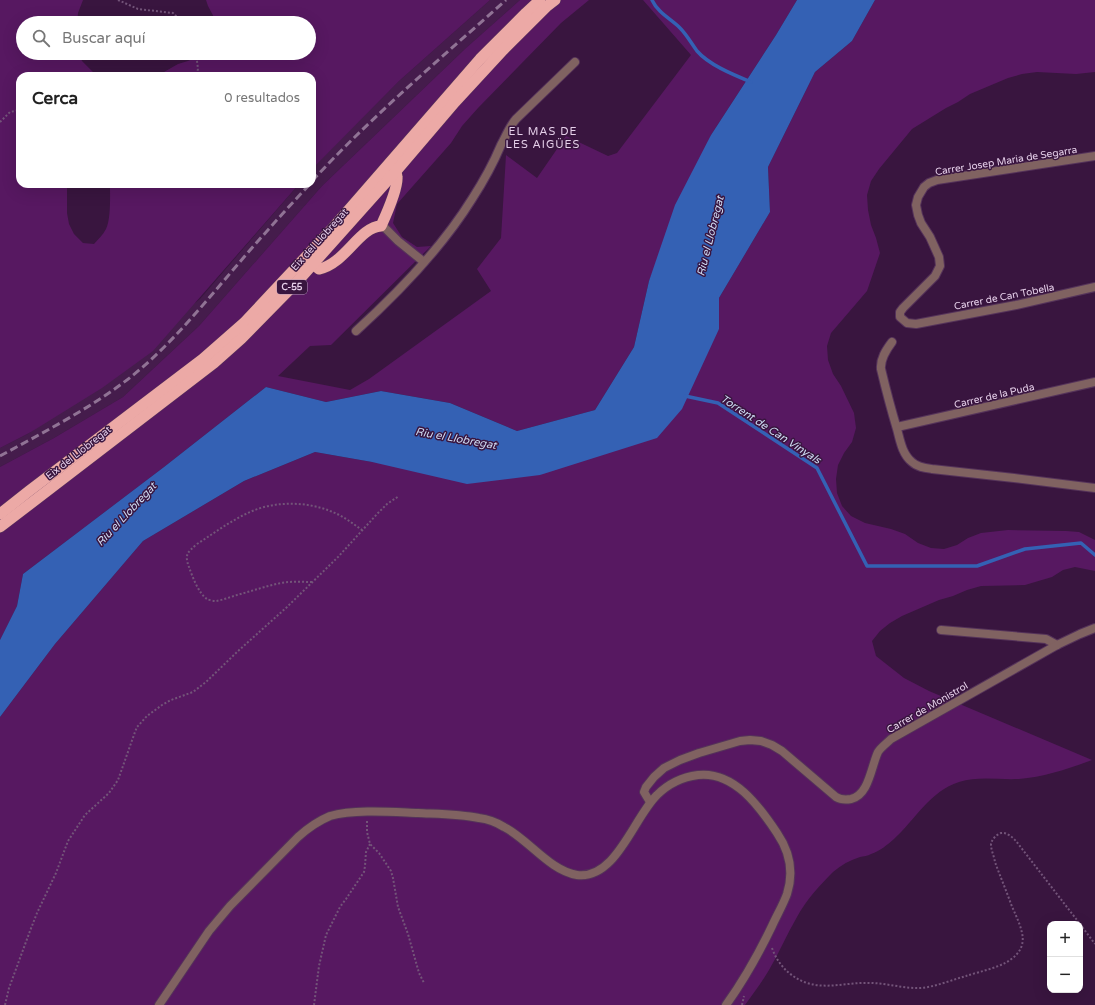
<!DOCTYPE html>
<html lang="es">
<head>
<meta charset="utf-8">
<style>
	body { margin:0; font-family:"Varela Round",sans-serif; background:#f2f2f2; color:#222 }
	.controls { position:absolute; right:12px; bottom:12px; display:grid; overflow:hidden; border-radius:8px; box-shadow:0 4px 16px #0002 }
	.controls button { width:36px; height:36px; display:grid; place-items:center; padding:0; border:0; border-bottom:1px solid #e0e0e0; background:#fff; color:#222; font:20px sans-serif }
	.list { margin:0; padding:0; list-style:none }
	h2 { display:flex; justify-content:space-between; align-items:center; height:52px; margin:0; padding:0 16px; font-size:17px }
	h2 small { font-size:13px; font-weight:400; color:#767676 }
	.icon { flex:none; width:22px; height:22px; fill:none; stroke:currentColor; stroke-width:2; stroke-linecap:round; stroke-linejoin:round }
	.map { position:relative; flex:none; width:1095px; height:1005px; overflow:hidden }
	.search { position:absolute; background:#fff; box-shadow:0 4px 16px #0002; left:16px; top:16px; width:300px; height:44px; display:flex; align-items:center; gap:10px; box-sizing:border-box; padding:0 14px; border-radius:22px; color:#767676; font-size:15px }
	.panel { position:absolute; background:#fff; box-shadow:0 4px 16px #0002; left:16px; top:72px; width:300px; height:116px; border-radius:12px }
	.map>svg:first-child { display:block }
</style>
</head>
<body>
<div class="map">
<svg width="1095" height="1005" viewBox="0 0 1095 1005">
	<rect width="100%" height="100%" fill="#39153f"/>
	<!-- built -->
	<path fill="#451c4c" d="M490,0H520L466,48L322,186L199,326L123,397L54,438L0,467V448L31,432L200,299L299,184H312V169L317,163L399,81Z"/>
	<!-- green -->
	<g fill="#571861">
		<path d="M0,0H83L78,13L77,23H23V53H78L82,61L97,76H20V184H67V213L69,224L74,234L83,243L94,244C98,239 103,235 106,229C111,219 110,195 110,184H299L153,351L102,388L31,432L0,448Z"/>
		<path d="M206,0H490L399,81L312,169V76H157L178,64L188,61L205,53H309V23H217L208,6Z"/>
		<path d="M520,0H589L561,23L478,108L462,126L451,143L397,204L393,223L402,237L417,247L431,246L331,345L310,346L278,376L350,390L369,379L491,291L477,269L501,238L506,155L537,178L566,136L608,156L617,153L691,55L643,0H797L776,35L711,135L649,281L634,347L595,410L517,431L450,403L381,391L326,402L266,387L164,467L23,574L17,606L0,640V467L54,438L123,397L199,326L322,186L466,48Z"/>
		<path d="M875,0H1095V72L1076,74L1037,72L1022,74L1008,78L970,94L958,102L946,108L912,129L879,169L871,181L867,195L868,210L871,225L876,238L880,253L867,291L831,333L827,346L828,360L833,374L841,386L854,413L856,428L852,442L844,453L838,465L836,479L837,493L842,506L851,516L865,523L891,529L905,534L918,543L931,548L944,549L957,545L968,538L981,533L1008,530L1066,531L1079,532L1095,540V571L1075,567L1063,570L1052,577L1025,585L981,586L967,590L953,596L939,600L902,616L890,623L880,631L872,641L876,656L904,678L929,691L1092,760C1068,769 1044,777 1019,779C998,780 978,776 959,782C930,791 915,820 894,839C887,845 880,851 871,854C868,856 863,856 860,857C850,860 841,865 833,872C820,885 806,900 797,917C787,934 779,953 769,970C762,982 753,994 745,1005H0V717L55,644L143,541L244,481L315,452L372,462L540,475L719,329V298L770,212L768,167L815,72L852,41Z"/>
	</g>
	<!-- water -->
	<path fill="#3461b4" d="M797,0H875L852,41L815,72L768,167L770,212L719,298V329L682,409L657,438L540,475L467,484L372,462L315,452L244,481L143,541L55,644L0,717V640L17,606L23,574L164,467L266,387L326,402L381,391L450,403L517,431L595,410L634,347L649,281L675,205L711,135L776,35Z"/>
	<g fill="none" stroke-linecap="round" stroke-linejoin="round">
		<!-- stream -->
		<g stroke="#3461b4" stroke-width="3.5">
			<path d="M652,0C658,13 671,19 680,28C687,35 691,43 697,51C709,65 734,75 751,82"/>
			<path d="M685,396L718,403L817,468L867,566H977L1025,549L1081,543L1095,555"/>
		</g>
		<defs>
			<g id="minor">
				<path d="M1095,156L937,180L929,183L924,187L918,197L916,205L918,215L921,223L930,237L939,257L940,266L935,276L903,308L900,312V317L907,323L916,324L1016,305L1095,287"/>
				<path d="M381,226L385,228L398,241L424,262"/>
				<path d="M356,331C399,292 441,249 472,199C483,182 493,164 501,145C506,136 509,127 516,119L575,62"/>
				<path d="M892,342C886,350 880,359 881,369C886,390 891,409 897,429C900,440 902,454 912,462C917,467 925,468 932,469L1014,478L1095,488"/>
				<path d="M897,427L1095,382"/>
				<path d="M941,630L1046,639L1057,645"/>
				<path d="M650,802L644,792L646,787L654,777L664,768L680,760L699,753L740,741L750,740L761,741L772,745L782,751L836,797C841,800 845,800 851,799C869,795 871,767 878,752C881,747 887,743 891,739L1057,645L1080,634L1095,628"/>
			</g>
			<path id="tertiary" d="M159,1005L209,931L230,906L298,837C308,828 318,821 330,816C355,809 392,812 418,813C438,814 459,814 479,818C488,819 496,822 504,827C528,839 550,871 577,875C616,880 634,817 657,795C668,784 683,777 698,775C734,771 759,806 777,833C790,852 794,872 787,894C783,905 777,915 772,926C759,953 744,980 726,1005"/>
			<g id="trunk">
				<path d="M313,264L319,269C345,264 359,227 381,226C386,215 398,189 397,177C397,176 396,173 396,171"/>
				<path d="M0,514L29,491L203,359L244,323L332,229L480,59L526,13L540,0"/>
				<path d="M0,527L214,363L241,339L296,283L396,171L455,102L503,50L546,7L555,0"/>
			</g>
		</defs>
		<!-- minor casing -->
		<use href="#minor" stroke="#55335a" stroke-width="10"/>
		<!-- tertiary casing -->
		<use href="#tertiary" stroke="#55335a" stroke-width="10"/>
		<!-- trunk casing -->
		<use href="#trunk" stroke="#55335a" stroke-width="12"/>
		<!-- path -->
		<g stroke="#735479" stroke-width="2" stroke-dasharray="2 2" stroke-linecap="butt">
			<path d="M118,0L138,9L173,13L183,23"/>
			<path d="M196,53L198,69L196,76"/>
			<path d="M0,122L10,112L20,110"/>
			<path d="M312,582C302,582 292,581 281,583C266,586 252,591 237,595C230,597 223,600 216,601C213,601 209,600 207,599C199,594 192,576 189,567C184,554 188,552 197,544C216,532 234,518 255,510C278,501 308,502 330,511C342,515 352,523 362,530"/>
			<path d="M367,821V832L370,844L379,853L391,871L393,878L398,907L408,934L419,973L424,983"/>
			<path d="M1080,924L1095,944"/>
			<path d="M772,948C778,965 790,977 807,983C827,989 845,983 864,983C884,982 903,989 922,988C937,986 952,980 966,976C981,971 1005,967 1016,955C1022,949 1024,941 1022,933C1020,923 1015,914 1011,904C1006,890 1000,876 995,862C994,856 991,850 991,844C992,839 996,835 1001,833C1007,832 1012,837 1016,841L1080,924"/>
			<path d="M5,1005L9,988L30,931L37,913L56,873L68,841L85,815L109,793L118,780L135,732L137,727L147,716L162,705L171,700L193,692L206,682L237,652L287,607L338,557L378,513L387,504L399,496"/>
			<path d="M314,1005L319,966L326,935L340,907L346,899L364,872L365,866L366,852L370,844"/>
			<path d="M742,1005L744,996"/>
		</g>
		<!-- minor -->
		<use href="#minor" stroke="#806261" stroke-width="8"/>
		<!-- tertiary -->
		<use href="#tertiary" stroke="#806261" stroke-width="8"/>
		<!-- trunk -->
		<use href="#trunk" stroke="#eca9a6" stroke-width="11"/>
		<!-- rail -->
		<g stroke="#907395" stroke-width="3" stroke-dasharray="8 4" stroke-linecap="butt">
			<path d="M312,181C372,116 440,59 506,0"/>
			<path d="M0,456C44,432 93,407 132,376C168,347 197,312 227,277C254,245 281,215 310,184"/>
		</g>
	</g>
	<g text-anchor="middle" stroke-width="3" stroke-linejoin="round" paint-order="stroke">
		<!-- shield labels -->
		<rect fill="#39153f" stroke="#b298b7" stroke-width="1" x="277" y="280" width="30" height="14" rx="3"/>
		<g font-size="9" font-weight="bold" fill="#e6d0ea">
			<text x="292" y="290">C-55</text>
		</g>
		<!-- street labels -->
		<g font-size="10" fill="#e6d0ea" stroke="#39153f">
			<text transform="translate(1006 160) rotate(-9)" y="4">Carrer Josep Maria de Segarra</text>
			<text transform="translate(319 239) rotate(-48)" y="4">Eix del Llobregat</text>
			<text transform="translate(1004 296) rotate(-11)" y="4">Carrer de Can Tobella</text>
			<text transform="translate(994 395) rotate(-13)" y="4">Carrer de la Puda</text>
			<text transform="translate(78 452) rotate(-38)" y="4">Eix del Llobregat</text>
			<text transform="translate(927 707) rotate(-30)" y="4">Carrer de Monistrol</text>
		</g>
		<!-- neighbourhood labels -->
		<g font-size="11" letter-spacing="1" fill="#e6d0ea" stroke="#39153f">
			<text x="543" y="135">EL MAS DE<tspan x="543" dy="13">LES AIGÜES</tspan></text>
		</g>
		<!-- water labels -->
		<g font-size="11" font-style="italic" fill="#cedbf2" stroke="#39153f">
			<text transform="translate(710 236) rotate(-76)" y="4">Riu el Llobregat</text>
			<text transform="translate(771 429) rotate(33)" y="4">Torrent de Can Vinyals</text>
			<text transform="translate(456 438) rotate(10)" y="4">Riu el Llobregat</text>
			<text transform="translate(126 514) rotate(-47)" y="4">Riu el Llobregat</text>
		</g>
	</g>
</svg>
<div class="controls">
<button>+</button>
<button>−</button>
</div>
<div class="search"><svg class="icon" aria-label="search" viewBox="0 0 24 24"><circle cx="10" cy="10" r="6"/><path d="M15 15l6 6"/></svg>Buscar aquí</div>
<section class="panel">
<h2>Cerca<small>0 resultados</small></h2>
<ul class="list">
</ul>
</section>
</div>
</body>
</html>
